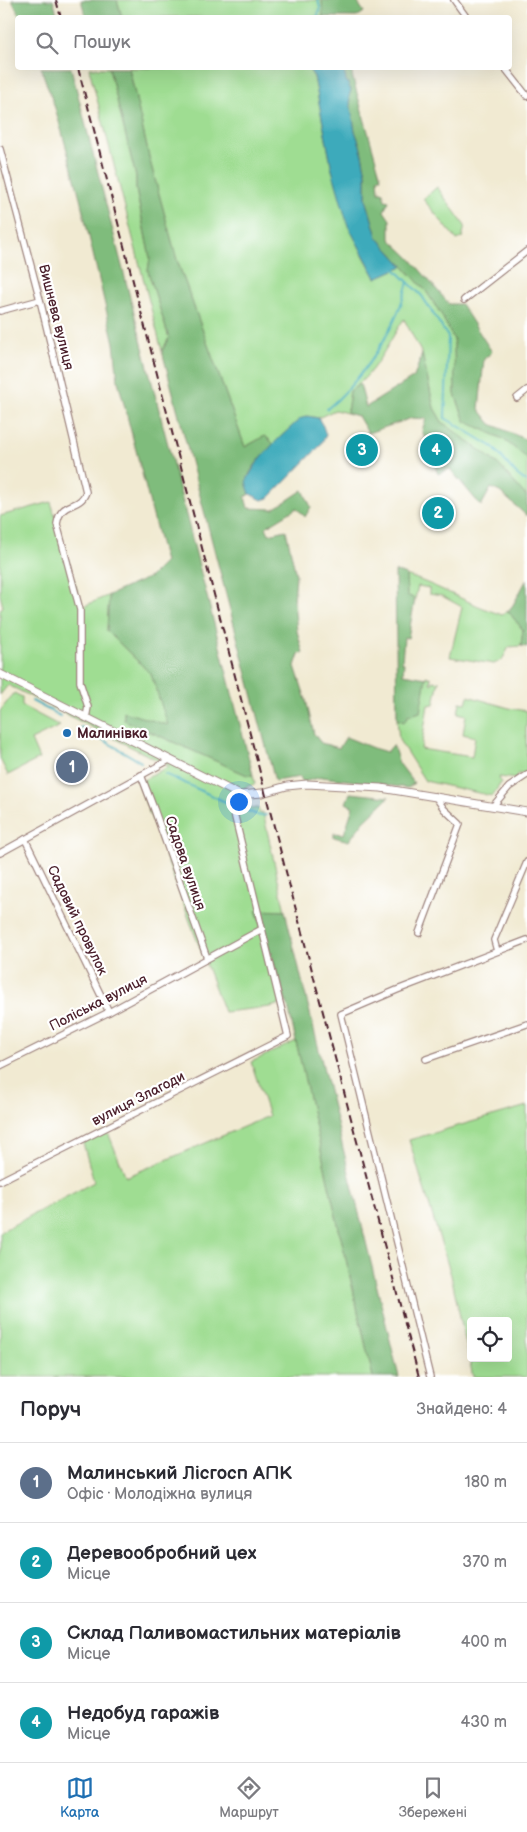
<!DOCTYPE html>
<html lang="uk">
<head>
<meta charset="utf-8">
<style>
	body { margin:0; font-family:"Balsamiq Sans",sans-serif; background:#f2f2f3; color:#2b2b33 }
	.controls { position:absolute; right:15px; bottom:15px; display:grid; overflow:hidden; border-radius:5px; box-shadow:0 5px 20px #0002 }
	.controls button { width:45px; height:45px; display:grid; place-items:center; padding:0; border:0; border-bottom:1px solid #e1e1e2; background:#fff; color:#2b2b33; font:25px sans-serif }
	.you { position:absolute; left:238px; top:801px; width:18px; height:18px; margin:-12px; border:4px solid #fff; border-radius:50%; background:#1a73e8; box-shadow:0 0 0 8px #1a73e833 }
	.badge { display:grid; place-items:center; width:32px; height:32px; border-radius:50%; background:#1f6fb2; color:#fff; font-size:16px; font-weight:700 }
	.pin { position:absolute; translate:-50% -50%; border:2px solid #fff; box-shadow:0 1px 5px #0006 }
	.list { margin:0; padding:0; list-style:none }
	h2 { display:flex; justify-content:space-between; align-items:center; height:65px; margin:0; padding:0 20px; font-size:21px }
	h2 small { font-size:16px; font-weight:400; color:#7c7c81 }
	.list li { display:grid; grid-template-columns:32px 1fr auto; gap:15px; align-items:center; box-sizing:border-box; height:80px; padding:0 20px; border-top:1px solid #e1e1e2 }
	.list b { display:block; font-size:19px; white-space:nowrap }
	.list p { margin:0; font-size:16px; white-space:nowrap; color:#7c7c81 }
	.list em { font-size:16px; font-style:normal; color:#7c7c81 }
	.icon { flex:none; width:28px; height:28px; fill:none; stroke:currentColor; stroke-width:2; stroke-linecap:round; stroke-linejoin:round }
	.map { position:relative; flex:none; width:527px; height:1377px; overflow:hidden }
	.search { position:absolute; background:#fff; box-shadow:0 5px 20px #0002; left:15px; right:15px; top:15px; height:55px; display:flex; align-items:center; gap:12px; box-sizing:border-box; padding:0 18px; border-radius:5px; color:#7c7c81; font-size:19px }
	.sheet { height:385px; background:#fff }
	nav { display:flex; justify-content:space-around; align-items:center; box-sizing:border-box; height:70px; border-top:1px solid #e1e1e2; background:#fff; font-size:14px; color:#7c7c81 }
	nav a { display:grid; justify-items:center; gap:2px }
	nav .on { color:#1f6fb2 }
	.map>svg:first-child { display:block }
</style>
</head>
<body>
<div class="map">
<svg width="527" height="1377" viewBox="0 0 527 1377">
	<rect width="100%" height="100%" fill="#fff"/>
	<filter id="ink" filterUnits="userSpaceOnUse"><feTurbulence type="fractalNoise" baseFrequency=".02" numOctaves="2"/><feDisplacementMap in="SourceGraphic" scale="10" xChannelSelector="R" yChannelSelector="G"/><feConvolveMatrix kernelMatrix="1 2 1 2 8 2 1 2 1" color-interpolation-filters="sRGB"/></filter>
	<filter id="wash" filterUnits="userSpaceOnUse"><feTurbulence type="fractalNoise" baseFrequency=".0096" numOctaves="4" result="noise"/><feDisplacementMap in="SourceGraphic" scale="20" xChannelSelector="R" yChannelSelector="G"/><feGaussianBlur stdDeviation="1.12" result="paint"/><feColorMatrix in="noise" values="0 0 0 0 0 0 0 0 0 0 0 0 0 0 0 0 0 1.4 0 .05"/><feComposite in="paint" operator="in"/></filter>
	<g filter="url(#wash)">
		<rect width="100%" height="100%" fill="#f1ead2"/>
		<!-- green -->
		<g fill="#9fdd92" stroke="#747e5e" fill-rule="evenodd">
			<path d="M117,0H322L323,17H122Z"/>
			<path d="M89,68H109L136,177V190L150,258L148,271L169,338L162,351Z"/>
			<path d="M129,68H308L314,77L332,170L361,251L376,278L403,266L426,291L441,314L454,340L455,394L465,421L503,439L527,458V497L498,464L442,422L434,408L422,354L404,319C387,344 376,373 350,391L347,413L335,410L318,418L307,416L300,419L274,444L265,436L245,447L177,260L150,161Z"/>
			<path d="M437,187L465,226L462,238L457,240L423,199Z"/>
			<path d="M51,502L82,607L109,595L107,631L151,674L169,726L124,712V720L247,775H253L255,784L245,787L251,809L258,808L260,813L263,812L285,911L256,910L287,1002L270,1007L224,1012L138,783L169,766L8,685L0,695V609L3,607L0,595V516Z"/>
			<path d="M406,575C439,586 469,604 502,615L508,611L523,630L521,646L509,647L502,660L494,664L450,657L462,607L442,596L429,594V588L418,586L415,599L407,595Z"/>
			<path d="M426,676L431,678L430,683L432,684L433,681L437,682L439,680L434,704L428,705L421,749L472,757L475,737L463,734L466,715L458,713L460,702L466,703L468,696L509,708L527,711L526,731L527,774H517L516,779L499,777L501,783L492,796L425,781L399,740L397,719L404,721L408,716L420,712Z"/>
			<path d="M14,693L22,697V706L60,726L31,740L39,759L8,775L0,759V711Z"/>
			<path d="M296,1041L373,1377H0V1232L94,1182L83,1143L107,1130L126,1177L269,1116L251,1062Z"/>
			<path d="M527,1106V1377H473L451,1275L409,1140ZM471,1321H508V1358H471Z"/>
		</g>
		<!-- forest -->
		<g fill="#7fbc7c" stroke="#646e54">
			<path d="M12,0H53L58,17H20Z"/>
			<path d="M81,0H117L122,17H86Z"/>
			<path d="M322,0H356L364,12L357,17H323Z"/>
			<path d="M41,68H71L253,775H247L124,720V712L168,725L151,674L107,631L109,595L150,577L165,562L118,381L114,343L78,190L56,111Z"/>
			<path d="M109,68H129L150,161L177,260L245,447L265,436L274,444C267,451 246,472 247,483C247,486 249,491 250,494L245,497L248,508L274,509L303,490L311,507L305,517L297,508L266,527L269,534L286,530L296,575L294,602L297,631L303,653L299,654L295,666L306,700L314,734L321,743L339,748L346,737L373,748L387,752L393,745L399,763L414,783L408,788L322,777L303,782L300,777L275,781L162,351L169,338L148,271L150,258L136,189V177Z"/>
			<path d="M343,68H351L353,79L381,178H378L379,192H383L385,200L389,201L384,211L390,220V239L409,257L449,304H461L492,352L484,359L479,409L491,424L527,440V458L503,439L465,421L455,394L454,340L441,314L426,291L377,237L366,199V174L360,145L355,131L349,96L351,90L346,80Z"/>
			<path d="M422,354L434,408L442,422L498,464L527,497V516L500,492L491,488L481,506L450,469L438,474L422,430L426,419L412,418L368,433L358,416L347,413L350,391L360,384L366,407L414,377Z"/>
			<path d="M395,571L406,575L407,595L415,599L408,638L404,637L402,662L404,663L403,674L426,678L420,712L408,716L404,722L397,719Z"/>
			<path d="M527,579V647L521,646L523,630L508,611L513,605Z"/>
			<path d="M350,793L389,797L364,821L349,841L334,837V833L344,834L353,807L346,803Z"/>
			<path d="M256,910L285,911L399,1377H373L287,1002Z"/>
		</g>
		<!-- water -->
		<g fill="#3caabb" stroke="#436473">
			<path d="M308,68H343L346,80L351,90L349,96L355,131L360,145L366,174V199L377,237L403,266L376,278L348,226L332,170L314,77Z"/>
			<path d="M307,416L318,418L323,426L326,435L320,446L269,498L262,500L250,494L246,482C257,457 280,437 300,419Z"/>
		</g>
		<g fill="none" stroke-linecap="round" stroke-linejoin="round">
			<!-- stream -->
			<g stroke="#3caabb" stroke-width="2">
				<path d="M317,18L320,8L318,0"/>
				<path d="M395,269L422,296L448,337L445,418L493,447L516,474L527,482"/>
				<path d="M327,409C355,386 384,346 398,312C402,303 405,292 408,282"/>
				<path d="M32,701L60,716"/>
				<path d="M81,727L141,762"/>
				<path d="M165,774L230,804"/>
				<path d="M240,808L260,816L266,815"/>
			</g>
		</g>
	</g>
	<g filter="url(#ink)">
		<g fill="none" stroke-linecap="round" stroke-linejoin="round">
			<defs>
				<g id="minor">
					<path d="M454,0L467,18"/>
					<path d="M505,68L527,96"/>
					<path d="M0,149L40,300L86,492C79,511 61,499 57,524L80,610V682L88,707L86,718"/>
					<path d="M464,300L527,251"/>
					<path d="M0,311L40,300"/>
					<path d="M517,398L527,390"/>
					<path d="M141,775L154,809L207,958"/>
					<path d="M493,806L509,787L527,775"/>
					<path d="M25,839L109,1012"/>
					<path d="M0,853L169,760"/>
					<path d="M419,933L460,824L444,809L435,796"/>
					<path d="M497,951L494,940L527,862"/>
					<path d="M426,1059L527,1024"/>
					<path d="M0,1066L109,1012L262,929"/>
					<path d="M0,1181L288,1036L233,809L240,795"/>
					<path d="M430,1377L341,1014L397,990L527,940"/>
				</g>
				<path id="tertiary" d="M0,674L240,795L262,793L287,786L307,784L381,788L527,812"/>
			</defs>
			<!-- minor casing -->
			<use href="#minor" stroke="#9e847e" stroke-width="8"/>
			<!-- tertiary casing -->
			<use href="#tertiary" stroke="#9e847e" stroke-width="9"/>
			<!-- minor -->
			<use href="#minor" stroke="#fff" stroke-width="5.5"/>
			<!-- tertiary -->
			<use href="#tertiary" stroke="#fff" stroke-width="7"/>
			<!-- rail -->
			<g stroke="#4a1f2b" stroke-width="2" stroke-dasharray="8 4" stroke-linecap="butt">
				<path d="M56,0L61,18"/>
				<path d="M78,68L265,792L419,1377"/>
			</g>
		</g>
	</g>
	<!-- markers -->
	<circle fill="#1f6fb2" stroke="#fff" stroke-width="2" cx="67" cy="733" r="5"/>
	<g text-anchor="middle" stroke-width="4.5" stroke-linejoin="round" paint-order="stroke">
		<!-- street labels -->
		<g font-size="14" fill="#4a1f2b" stroke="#fff">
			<text transform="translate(57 317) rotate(76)" y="5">Вишнева вулиця</text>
			<text transform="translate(186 863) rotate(71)" y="5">Садова вулиця</text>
			<text transform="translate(78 920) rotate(64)" y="5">Садовий провулок</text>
			<text transform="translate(98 1002) rotate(-27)" y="5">Поліська вулиця</text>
			<text transform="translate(138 1098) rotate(-27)" y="5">вулиця Злагоди</text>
		</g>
		<!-- poi labels -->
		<g font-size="14" font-weight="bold" fill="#4a1f2b" stroke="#fff" text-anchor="start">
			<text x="77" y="738">Малинівка</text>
		</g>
	</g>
</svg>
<div class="controls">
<button><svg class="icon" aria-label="locate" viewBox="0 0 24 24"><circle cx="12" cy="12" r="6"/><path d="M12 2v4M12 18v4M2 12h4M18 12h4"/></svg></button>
</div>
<div class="you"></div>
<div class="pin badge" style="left:72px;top:767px;background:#5c6f8a">1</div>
<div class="pin badge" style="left:438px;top:513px;background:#0f9aa8">2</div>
<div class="pin badge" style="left:362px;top:450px;background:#0f9aa8">3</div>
<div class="pin badge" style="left:436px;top:450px;background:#0f9aa8">4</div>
<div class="search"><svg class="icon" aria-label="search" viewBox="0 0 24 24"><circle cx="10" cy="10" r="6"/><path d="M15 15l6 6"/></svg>Пошук</div>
</div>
<section class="sheet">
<h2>Поруч<small>Знайдено: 4</small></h2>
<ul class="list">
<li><span class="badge" style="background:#5c6f8a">1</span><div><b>Малинський Лісгосп АПК</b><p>Офіс · Молодіжна вулиця</p></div><em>180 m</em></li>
<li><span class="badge" style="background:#0f9aa8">2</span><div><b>Деревообробний цех</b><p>Місце</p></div><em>370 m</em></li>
<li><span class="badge" style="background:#0f9aa8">3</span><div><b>Склад Паливомастильних матеріалів</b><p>Місце</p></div><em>400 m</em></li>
<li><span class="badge" style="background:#0f9aa8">4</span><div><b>Недобуд гаражів</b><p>Місце</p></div><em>430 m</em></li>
</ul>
</section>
<nav>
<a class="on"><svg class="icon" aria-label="map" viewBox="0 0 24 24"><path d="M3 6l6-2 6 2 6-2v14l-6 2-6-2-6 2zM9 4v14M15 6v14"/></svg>Карта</a>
<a><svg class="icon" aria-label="directions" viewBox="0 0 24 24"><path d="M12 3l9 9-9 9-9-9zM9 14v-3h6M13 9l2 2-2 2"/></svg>Маршрут</a>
<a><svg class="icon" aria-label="saved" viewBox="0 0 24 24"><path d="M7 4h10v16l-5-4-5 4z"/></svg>Збережені</a>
</nav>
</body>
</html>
